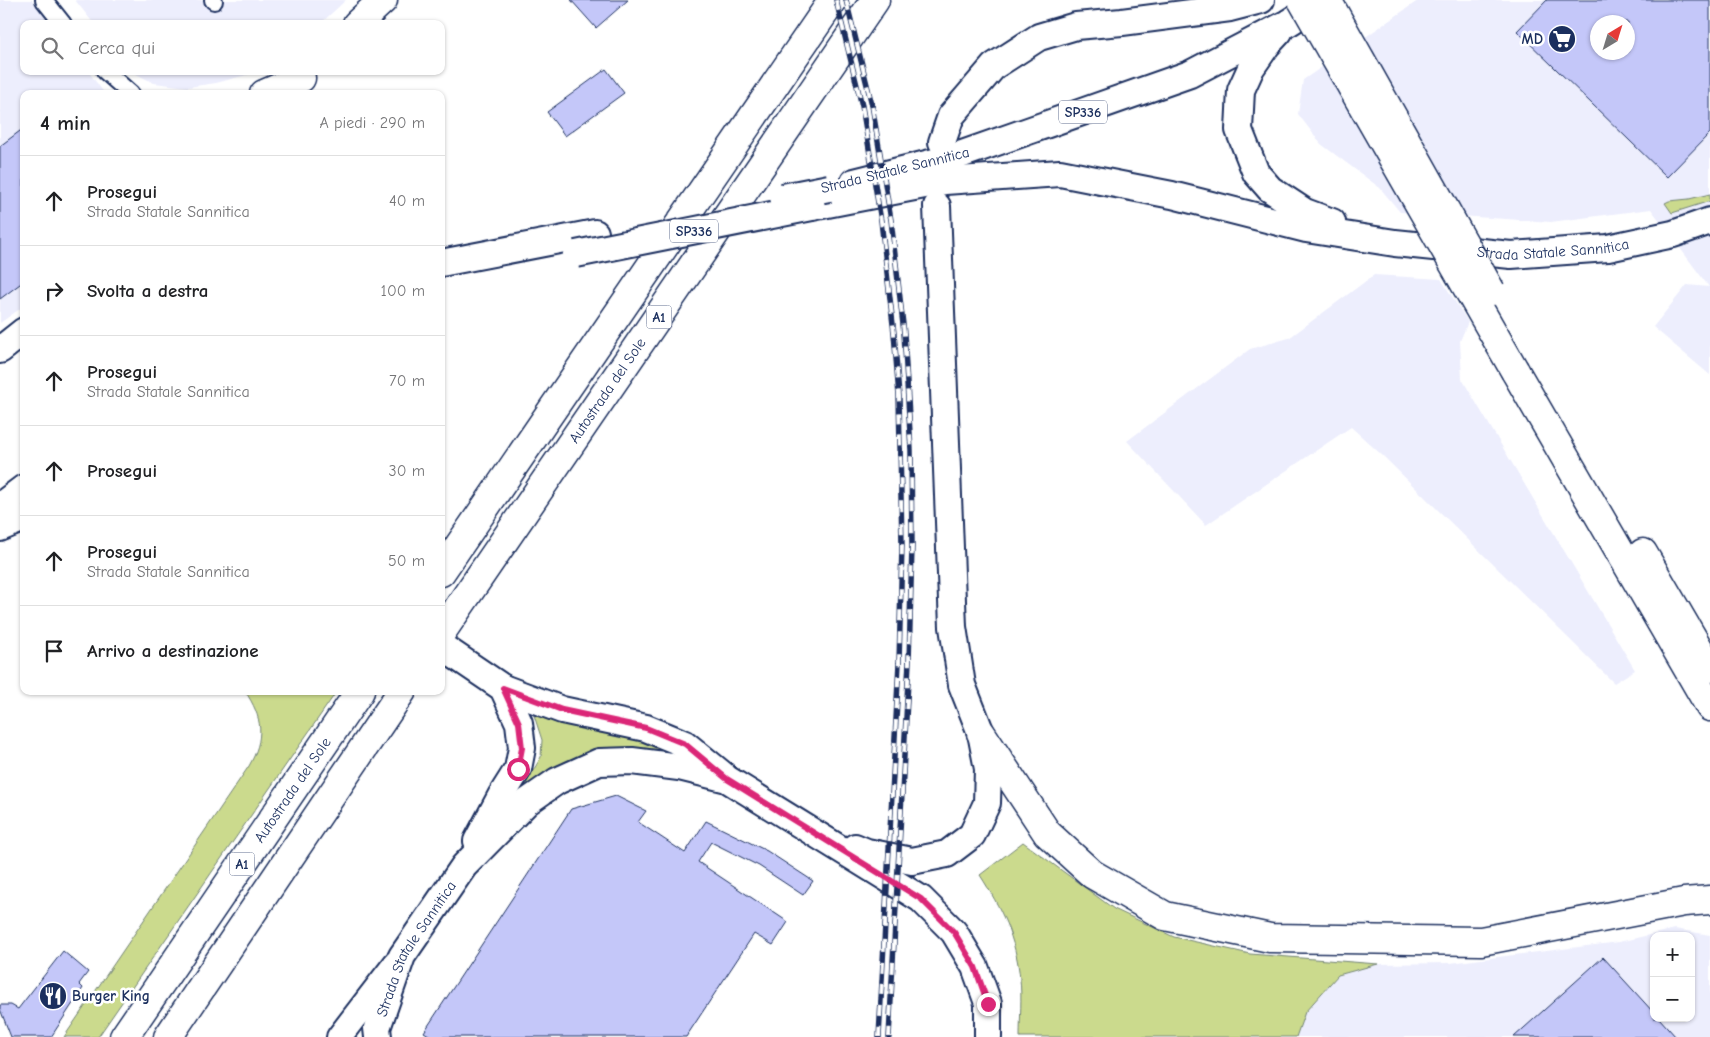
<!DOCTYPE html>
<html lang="it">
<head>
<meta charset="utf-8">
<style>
	body { margin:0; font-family:"Comic Neue",sans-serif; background:#f6f6f6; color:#202124 }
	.controls { position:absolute; right:15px; bottom:15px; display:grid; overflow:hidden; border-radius:10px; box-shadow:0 1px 4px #0004 }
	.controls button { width:45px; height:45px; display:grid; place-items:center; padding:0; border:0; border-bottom:1px solid #e0e0e0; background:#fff; color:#202124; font:25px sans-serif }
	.compass { position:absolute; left:1590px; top:15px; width:45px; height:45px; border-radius:50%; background:#fff; box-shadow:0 1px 4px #0004; rotate:38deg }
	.stop { position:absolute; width:15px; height:15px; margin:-11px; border:4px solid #db2777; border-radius:50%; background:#fff }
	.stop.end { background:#db2777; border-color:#fff; box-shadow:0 1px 5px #0008 }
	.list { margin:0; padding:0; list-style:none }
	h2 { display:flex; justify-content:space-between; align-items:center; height:65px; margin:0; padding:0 20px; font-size:21px }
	h2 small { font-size:16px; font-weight:400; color:#757577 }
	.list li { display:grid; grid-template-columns:32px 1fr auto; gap:15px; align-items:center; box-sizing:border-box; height:90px; padding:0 20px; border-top:1px solid #e0e0e0 }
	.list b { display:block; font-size:19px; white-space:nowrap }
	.list p { margin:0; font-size:16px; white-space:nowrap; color:#757577 }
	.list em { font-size:16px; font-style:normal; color:#757577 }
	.icon { flex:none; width:28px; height:28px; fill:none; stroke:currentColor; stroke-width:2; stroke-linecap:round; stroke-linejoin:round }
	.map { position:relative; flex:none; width:1710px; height:1037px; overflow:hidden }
	.search { position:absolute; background:#fff; box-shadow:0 1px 4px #0004; left:20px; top:20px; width:425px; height:55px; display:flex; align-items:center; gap:12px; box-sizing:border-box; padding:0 18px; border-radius:10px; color:#757577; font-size:19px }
	.panel { position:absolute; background:#fff; box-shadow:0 1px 4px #0004; left:20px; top:90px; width:425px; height:605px; border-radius:10px }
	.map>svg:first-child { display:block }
</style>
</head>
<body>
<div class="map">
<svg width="1710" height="1037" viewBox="0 0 1710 1037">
	<rect width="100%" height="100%" fill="#fff"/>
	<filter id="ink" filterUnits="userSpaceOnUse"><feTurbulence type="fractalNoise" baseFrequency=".02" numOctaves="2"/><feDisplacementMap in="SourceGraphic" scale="10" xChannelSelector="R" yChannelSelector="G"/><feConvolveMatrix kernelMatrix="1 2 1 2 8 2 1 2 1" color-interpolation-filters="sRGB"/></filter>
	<g filter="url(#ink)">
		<!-- built -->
		<g fill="#edeefd" fill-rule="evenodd">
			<path d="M0,0H32L50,24H24V71H88L105,94H24V306L0,323Z"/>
			<path d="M75,0H346L320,24H94Z"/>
			<path d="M1419,0H1710V375L1653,327L1687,285L1709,287L1651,209L1551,222L1400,212L1380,188L1321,144L1298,114L1303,80ZM1598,22H1628V52H1598Z"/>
			<path d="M130,71H261L216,83L188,87L154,83Z"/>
			<path d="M1374,275L1441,279L1468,322L1460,341L1462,379L1635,670L1614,683L1383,456L1351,427L1206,525L1127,441L1250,349L1289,338Z"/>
			<path d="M1675,929L1710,935V1037H1296L1305,1012L1338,975L1378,964L1450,963L1619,942ZM1654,936H1691V1018H1654Z"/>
		</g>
		<!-- green -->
		<g fill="#cbda8d" stroke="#738476">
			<path d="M1710,194V201L1672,213L1665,203L1669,201L1689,199Z"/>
			<path d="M245,691H337L98,1037H64L249,766C265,738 263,718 245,691Z"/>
			<path d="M531,706L628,732L687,759L647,752L506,818L541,757L542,740Z"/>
			<path d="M1023,842L1114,909L1174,937L1250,954L1378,964L1338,975L1305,1012L1296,1037H1020C1020,1018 1022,997 1020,979C1016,938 1001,908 980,875Z"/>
		</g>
		<!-- building -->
		<g fill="#c4c7f9" stroke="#1b2f5e" fill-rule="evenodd">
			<path d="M571,0H628L596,28Z"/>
			<path d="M1547,0H1710V133L1667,177L1517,31ZM1598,22H1628V52H1598Z"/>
			<path d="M606,69L624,93L565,136L547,112Z"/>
			<path d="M24,128V281L0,299V146Z"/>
			<path d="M616,796L646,811L638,822L685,853L706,821L767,851L813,881L803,895L759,866L711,842L698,862L788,922L773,945L754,934L686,1037H432L424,1032L571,809Z"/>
			<path d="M63,951L88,972L79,984L83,988L51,1037H11L0,1009V1005H11L18,1009Z"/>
			<path d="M1603,957L1654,1013V1018H1659L1676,1037H1514Z"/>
		</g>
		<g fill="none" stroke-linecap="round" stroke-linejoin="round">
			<defs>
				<g id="street">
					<path d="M44,0L63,24"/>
					<path d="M213,0L214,1"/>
					<path d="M105,71L131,94"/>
				</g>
				<path id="secondary" d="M339,1037L396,963"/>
				<g id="primary">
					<path d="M1279,32L1267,45L1251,68L1241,90L1239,130L1256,173L1270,189L1305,212L1332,222"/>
					<path d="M942,142L951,116L994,66L1039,37L1076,26L1122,22L1230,8L1261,0"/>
					<path d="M854,182L954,157L1190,74L1288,23L1324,0"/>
					<path id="s1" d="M812,207L945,181L1060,173L1172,195L1306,229L1395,243L1511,255L1608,248L1673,234L1710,221"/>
					<path d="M441,263L595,233"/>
					<path d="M0,350L24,331"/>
					<path d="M0,506L24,488"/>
					<path d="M0,528L24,518"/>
					<path d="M441,646L503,688L519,723L522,748L518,769L501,796L477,841"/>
					<path d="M503,688L562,710L646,728L685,744L723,775"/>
					<path d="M855,847L867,852L912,861L947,854L972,835L987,803L988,769L981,733L962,685L953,627L937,206"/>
					<path id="s2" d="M378,1037L377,1028L402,956L464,866L527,802L557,781L599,762L632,761L679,767L727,779L921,899L954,932L975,967L988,1003V1037"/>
				</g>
				<g id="highway">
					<path d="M357,24L383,0"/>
					<path d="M264,94L301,78"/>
					<path d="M1515,371L1710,707"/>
					<path d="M1643,553L1710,668"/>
					<path d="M441,572L833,0"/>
					<path id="s3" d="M441,633L875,0"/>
					<path d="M981,733L1047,833L1092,874L1165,916L1270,938L1481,941L1684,902L1710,900"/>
					<path id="s4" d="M124,1037L360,691"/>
					<path d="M168,1037L402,691"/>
				</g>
			</defs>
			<!-- street casing -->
			<use href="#street" stroke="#1b2f5e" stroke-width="20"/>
			<!-- secondary casing -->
			<use href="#secondary" stroke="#1b2f5e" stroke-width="28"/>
			<!-- primary casing -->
			<use href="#primary" stroke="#1b2f5e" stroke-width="30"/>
			<!-- highway casing -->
			<use href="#highway" stroke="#1b2f5e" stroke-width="31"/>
			<!-- street -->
			<use href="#street" stroke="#fff" stroke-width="16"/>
			<!-- secondary -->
			<use href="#secondary" stroke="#fff" stroke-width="24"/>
			<!-- primary -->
			<use href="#primary" stroke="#fff" stroke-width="26"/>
			<!-- highway -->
			<use href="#highway" stroke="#fff" stroke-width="28"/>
			<defs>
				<g id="rail">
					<path d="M836,0L862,106L881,221L894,333L899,396L902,545L899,663L879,1037"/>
					<path d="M846,0L872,105L891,220L904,333L911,450L912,546L909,662L889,1037"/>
				</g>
			</defs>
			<!-- rail casing -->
			<use href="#rail" stroke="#1b2f5e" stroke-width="5.5"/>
			<!-- rail -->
			<use href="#rail" stroke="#fff" stroke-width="4" stroke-dasharray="11" stroke-linecap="butt"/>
			<defs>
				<g id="primary-bridge">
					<path d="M783,197L829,188"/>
					<path d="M576,254L812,207"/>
				</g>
				<g id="highway-bridge">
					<path d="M1302,0L1515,371"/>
					<path d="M1327,0L1491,291"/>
				</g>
			</defs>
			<!-- primary-bridge casing -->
			<use href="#primary-bridge" stroke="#1b2f5e" stroke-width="30" stroke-linecap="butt"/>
			<!-- highway-bridge casing -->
			<use href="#highway-bridge" stroke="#1b2f5e" stroke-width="31" stroke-linecap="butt"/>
			<!-- primary-bridge -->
			<use href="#primary-bridge" stroke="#fff" stroke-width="26"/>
			<!-- highway-bridge -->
			<use href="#highway-bridge" stroke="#fff" stroke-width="28"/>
		</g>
	</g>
	<g fill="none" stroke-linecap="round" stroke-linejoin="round" filter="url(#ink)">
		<!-- route -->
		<path stroke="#db2777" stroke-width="6" d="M518,769L522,748L519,723L503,688L562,710L646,728L685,744L727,779L921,899L954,932L975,967L988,1004"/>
	</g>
	<!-- icons -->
	<defs>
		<symbol id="supermarket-disc" viewBox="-11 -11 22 22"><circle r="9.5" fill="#1b2f5e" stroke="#fff"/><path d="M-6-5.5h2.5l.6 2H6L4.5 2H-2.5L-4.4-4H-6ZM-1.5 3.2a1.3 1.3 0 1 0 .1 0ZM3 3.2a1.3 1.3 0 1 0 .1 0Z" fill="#fff"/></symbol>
		<symbol id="restaurant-disc" viewBox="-11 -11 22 22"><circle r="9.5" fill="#1b2f5e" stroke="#fff"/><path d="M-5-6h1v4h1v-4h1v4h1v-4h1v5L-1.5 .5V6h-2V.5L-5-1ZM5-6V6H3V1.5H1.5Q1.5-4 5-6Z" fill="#fff"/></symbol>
	</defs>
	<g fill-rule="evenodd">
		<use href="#supermarket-disc" x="1546" y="23" width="32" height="32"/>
		<use href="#restaurant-disc" x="37" y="980" width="32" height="32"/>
	</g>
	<g text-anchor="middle" stroke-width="5" stroke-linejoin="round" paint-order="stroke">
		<!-- shield labels -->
		<g fill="#fff" stroke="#5f6d8e" stroke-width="1">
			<rect x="1059" y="100.5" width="48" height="23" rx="4"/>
			<rect x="670" y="219.5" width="48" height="23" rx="4"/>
			<rect x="646.5" y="305.5" width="25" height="23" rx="4"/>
			<rect x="229.5" y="852.5" width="25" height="23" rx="4"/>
		</g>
		<g font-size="14" font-weight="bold" fill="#1b2f5e">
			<text x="1083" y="117">SP336</text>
			<text x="694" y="236">SP336</text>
			<text x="659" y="322">A1</text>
			<text x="242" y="869">A1</text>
		</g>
		<!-- poi labels -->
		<g font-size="15" font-weight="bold" fill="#1b2f5e" stroke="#fff" text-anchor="end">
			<text x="1543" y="44">MD</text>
			<text x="72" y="1001" text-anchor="start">Burger King</text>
		</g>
		<!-- street labels -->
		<g font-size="15" fill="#1b2f5e" stroke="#fff">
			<text transform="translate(895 170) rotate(-14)" y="5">Strada Statale Sannitica</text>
			<text dy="5" stroke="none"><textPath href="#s1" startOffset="752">Strada Statale Sannitica</textPath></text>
			<text dy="5" stroke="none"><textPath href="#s3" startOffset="294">Autostrada del Sole</textPath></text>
			<text dy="5" stroke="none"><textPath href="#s4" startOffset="299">Autostrada del Sole</textPath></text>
			<text dy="5" stroke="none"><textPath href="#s2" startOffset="98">Strada Statale Sannitica</textPath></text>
		</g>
	</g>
</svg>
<div class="controls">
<button>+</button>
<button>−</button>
</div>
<svg class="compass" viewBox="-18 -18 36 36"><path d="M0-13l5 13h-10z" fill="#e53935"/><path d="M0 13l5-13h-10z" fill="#757577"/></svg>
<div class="stop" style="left:518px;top:769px"></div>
<div class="stop end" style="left:988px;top:1004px"></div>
<div class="search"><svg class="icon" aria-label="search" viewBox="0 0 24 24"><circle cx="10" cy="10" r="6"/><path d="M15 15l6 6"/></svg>Cerca qui</div>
<section class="panel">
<h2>4 min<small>A piedi · 290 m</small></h2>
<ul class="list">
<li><svg class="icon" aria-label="ahead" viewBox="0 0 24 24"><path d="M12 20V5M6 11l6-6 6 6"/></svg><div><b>Prosegui</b><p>Strada Statale Sannitica</p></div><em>40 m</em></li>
<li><svg class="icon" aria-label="right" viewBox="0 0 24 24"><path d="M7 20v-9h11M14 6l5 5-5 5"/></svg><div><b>Svolta a destra</b></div><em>100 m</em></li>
<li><svg class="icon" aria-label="ahead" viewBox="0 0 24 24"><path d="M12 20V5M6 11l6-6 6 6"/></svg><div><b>Prosegui</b><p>Strada Statale Sannitica</p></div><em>70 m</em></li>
<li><svg class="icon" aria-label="ahead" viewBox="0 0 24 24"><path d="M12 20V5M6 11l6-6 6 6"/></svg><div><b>Prosegui</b></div><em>30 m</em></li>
<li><svg class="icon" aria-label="ahead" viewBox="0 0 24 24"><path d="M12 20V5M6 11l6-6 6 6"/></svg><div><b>Prosegui</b><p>Strada Statale Sannitica</p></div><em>50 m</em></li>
<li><svg class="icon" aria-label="arrive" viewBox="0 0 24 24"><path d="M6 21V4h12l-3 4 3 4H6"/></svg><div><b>Arrivo a destinazione</b></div></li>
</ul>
</section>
</div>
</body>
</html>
